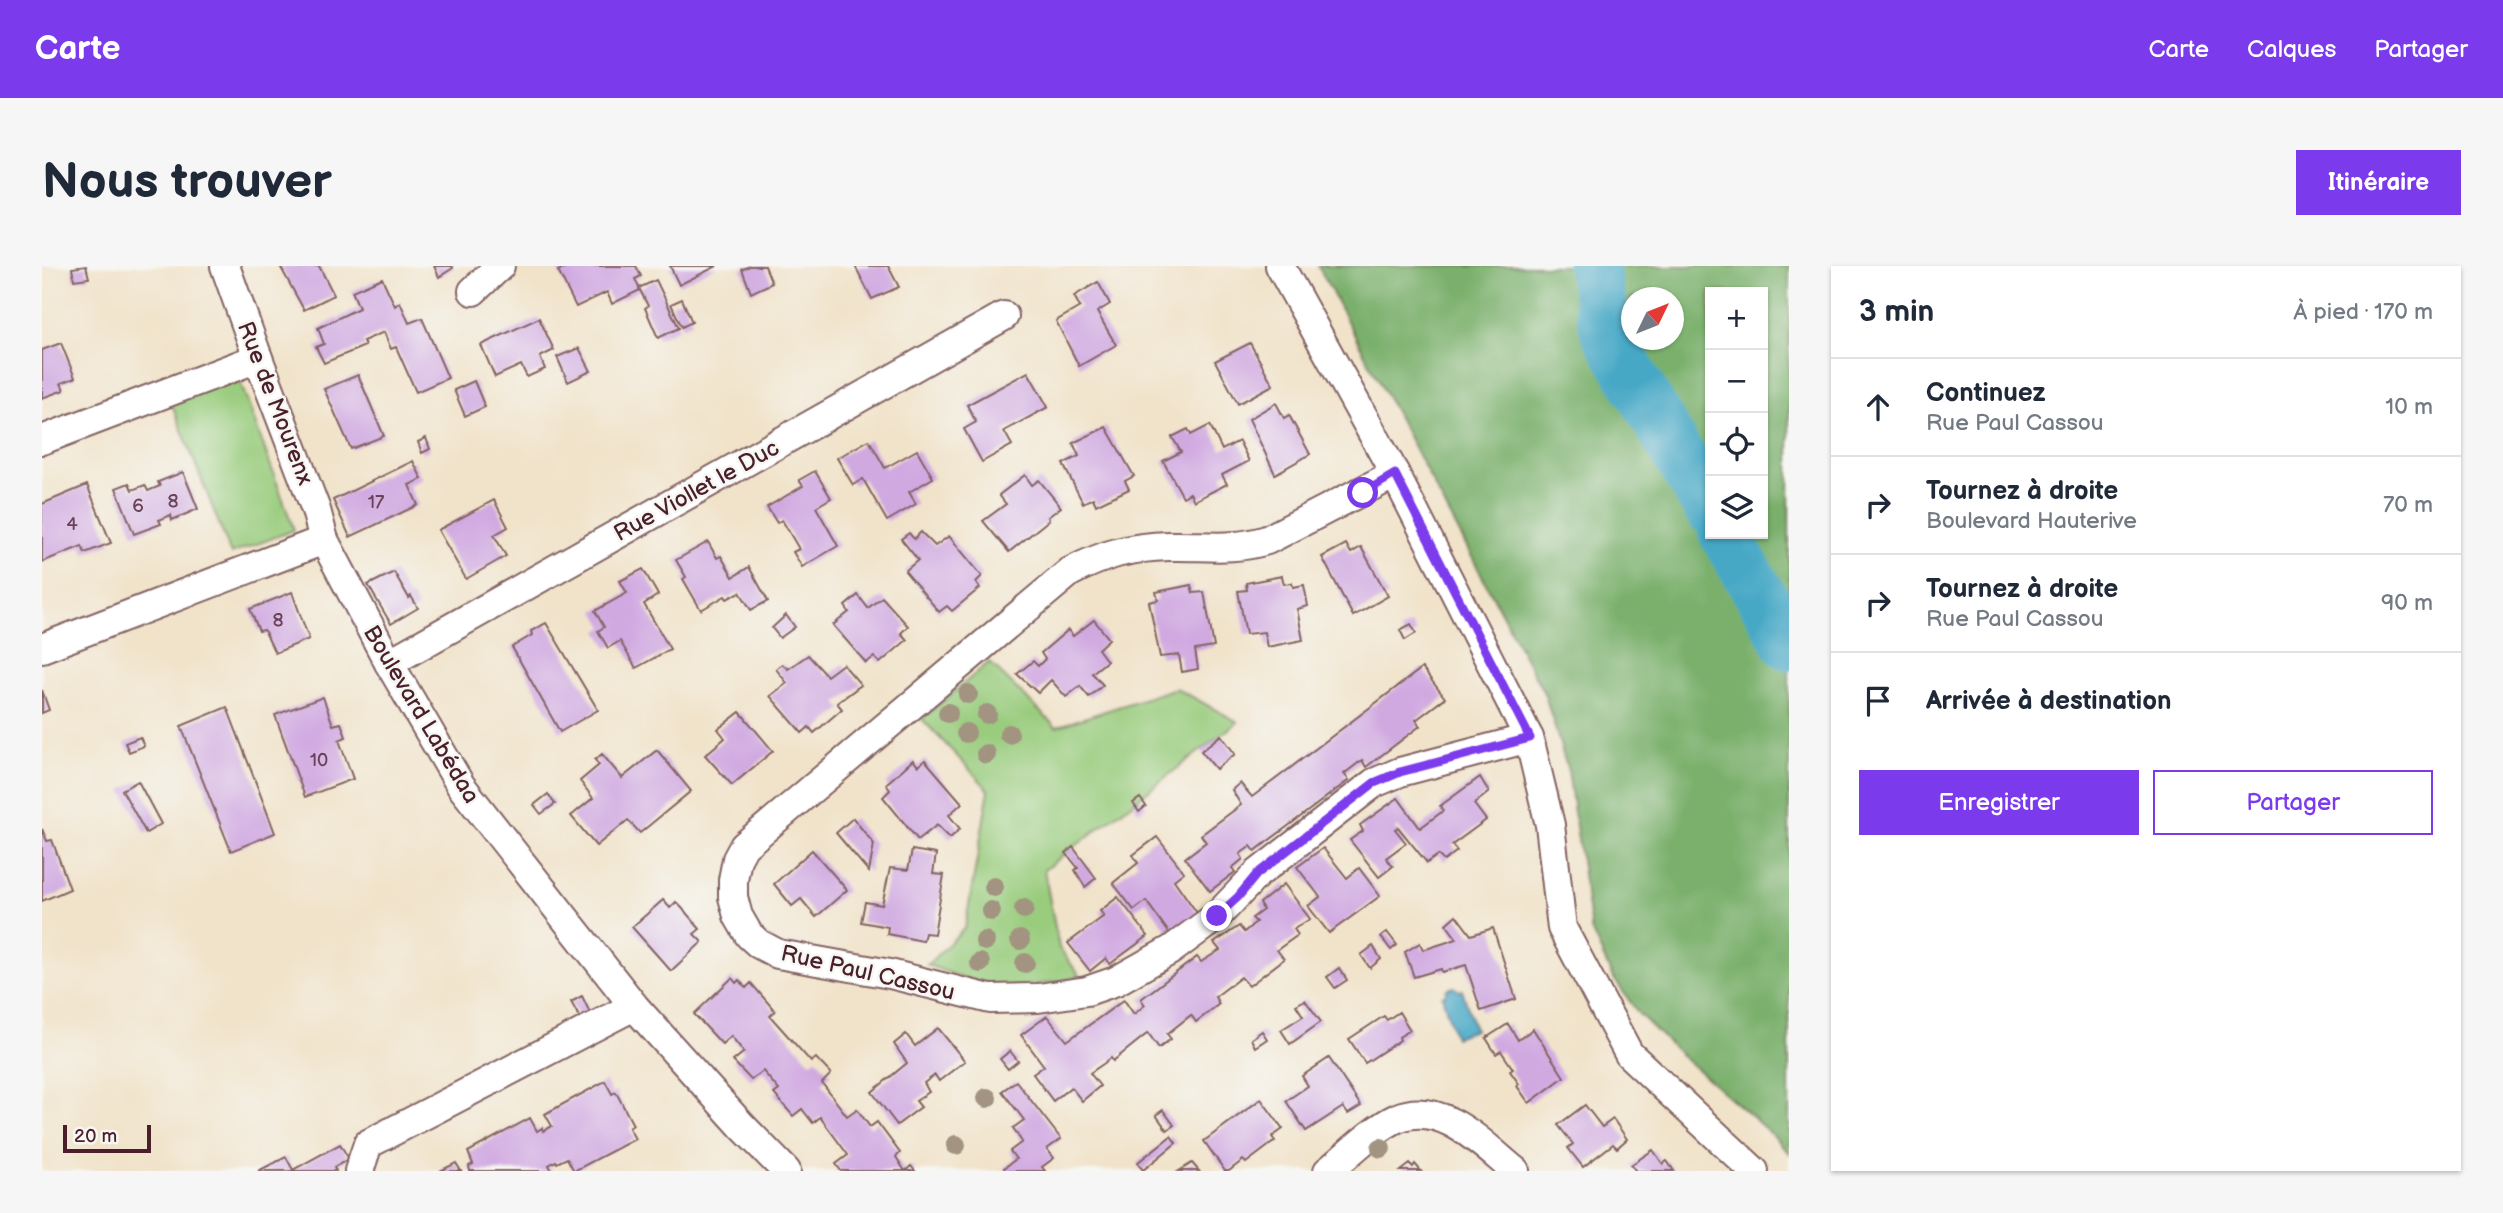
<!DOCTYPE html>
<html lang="fr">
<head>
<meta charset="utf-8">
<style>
	body { margin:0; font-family:"Balsamiq Sans",sans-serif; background:#f6f6f7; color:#1f2937 }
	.controls { position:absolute; right:21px; top:21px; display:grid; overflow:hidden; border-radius:0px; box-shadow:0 2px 5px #0004 }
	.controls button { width:63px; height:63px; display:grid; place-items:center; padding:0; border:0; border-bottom:2px solid #e0e1e3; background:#fff; color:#1f2937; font:35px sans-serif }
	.compass { position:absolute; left:1579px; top:21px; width:63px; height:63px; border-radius:50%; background:#fff; box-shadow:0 2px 5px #0004; rotate:47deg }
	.scale { position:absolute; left:21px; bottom:18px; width:88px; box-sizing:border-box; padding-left:7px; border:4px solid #4a1f2b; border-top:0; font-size:19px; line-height:24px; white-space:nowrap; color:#4a1f2b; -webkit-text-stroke:5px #f6f6f2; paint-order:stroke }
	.stop { position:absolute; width:21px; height:21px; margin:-16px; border:5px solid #7c3aed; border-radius:50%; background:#fff }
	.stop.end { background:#7c3aed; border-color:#fff; box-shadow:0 2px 7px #0008 }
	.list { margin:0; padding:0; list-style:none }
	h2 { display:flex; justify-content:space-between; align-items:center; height:91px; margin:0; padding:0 28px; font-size:30px }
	h2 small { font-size:23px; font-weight:400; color:#747a83 }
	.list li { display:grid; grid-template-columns:46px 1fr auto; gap:21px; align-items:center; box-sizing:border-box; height:98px; padding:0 28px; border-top:2px solid #e0e1e3 }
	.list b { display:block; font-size:26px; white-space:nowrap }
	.list p { margin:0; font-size:23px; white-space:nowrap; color:#747a83 }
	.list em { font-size:23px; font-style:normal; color:#747a83 }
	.actions { display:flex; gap:14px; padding:21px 28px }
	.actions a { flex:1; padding:16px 0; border:2px solid #7c3aed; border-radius:0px; text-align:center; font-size:24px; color:#7c3aed }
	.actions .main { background:#7c3aed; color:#fff }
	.icon { flex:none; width:38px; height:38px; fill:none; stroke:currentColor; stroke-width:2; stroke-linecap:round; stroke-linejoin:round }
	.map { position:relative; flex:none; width:1747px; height:905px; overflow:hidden; border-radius:0px }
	header { display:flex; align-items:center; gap:42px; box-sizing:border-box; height:98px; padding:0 35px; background:#7c3aed; color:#fff }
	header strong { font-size:33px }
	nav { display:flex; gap:38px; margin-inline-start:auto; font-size:24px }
	.intro { display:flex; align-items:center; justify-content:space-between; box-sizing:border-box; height:168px; padding:0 42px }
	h1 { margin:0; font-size:49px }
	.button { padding:18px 32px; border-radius:0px; background:#7c3aed; color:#fff; font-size:24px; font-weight:700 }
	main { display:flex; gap:42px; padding:0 42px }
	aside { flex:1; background:#fff; border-radius:0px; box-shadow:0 2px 5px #0004 }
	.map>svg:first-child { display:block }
</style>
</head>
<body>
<header>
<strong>Carte</strong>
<nav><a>Carte</a><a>Calques</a><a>Partager</a></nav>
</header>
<div class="intro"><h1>Nous trouver</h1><a class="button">Itinéraire</a></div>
<main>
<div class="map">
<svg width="1747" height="905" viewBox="0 0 1747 905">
	<rect width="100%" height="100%" fill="#f6f6f2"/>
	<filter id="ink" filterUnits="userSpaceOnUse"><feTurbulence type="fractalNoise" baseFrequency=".0143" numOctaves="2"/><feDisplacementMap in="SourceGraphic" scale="14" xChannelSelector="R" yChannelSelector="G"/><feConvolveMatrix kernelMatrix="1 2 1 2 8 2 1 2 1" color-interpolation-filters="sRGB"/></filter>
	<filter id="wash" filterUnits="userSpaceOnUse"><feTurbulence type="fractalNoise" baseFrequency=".00686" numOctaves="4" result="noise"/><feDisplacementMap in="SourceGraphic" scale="28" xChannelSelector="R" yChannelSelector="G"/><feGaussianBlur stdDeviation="1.57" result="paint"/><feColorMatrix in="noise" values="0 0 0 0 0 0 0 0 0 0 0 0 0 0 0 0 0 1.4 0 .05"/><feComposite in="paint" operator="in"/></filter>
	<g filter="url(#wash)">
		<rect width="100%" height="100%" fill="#f1e3ca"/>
		<!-- green -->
		<g fill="#99cc7d" stroke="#727654" stroke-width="2">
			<path d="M195,107L252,264L189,288L127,131Z"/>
			<path d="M947,396L1014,461L1134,422L1196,456L1002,604L1017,682L1038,710C1011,718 981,722 952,719C930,717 906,706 885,699L923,662L947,524L880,453Z"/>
		</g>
		<!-- forest -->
		<path fill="#7ab06c" stroke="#62684c" stroke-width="2" fill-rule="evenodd" d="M1276,0H1747V887L1726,865L1642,792L1597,748L1570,710L1549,664L1526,505L1503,429ZM1668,26H1721V268H1668ZM1590,32H1632V74H1590Z"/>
		<!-- water -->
		<path fill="#46a8c6" stroke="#486478" stroke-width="2" d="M1412,721L1417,725L1420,724L1433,764L1413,771L1400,730L1403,729L1405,723Z"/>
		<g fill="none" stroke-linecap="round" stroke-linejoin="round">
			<!-- river -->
			<g stroke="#46a8c6" stroke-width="52">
				<path d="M1551,0L1564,65L1668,243"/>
				<path d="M1683,268L1747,378"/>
			</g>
		</g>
		<g id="blocks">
			<!-- building -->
			<g fill="#d0a9e1">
				<path d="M44,0L47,12L32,14L30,2Z"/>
				<path d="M238,0H277L292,29L262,44Z"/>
				<path d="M392,0H410L411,2L397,11Z"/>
				<path d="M526,0H594L599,10L593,13L597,22L614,14L637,62L616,72L603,42L606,40L597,22L598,24L570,38L565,26L534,41L516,5Z"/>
				<path d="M628,0H675L637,19Z"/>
				<path d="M708,0H723L730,17L709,27L700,3Z"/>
				<path d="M813,0H846L857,21L830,33Z"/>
				<path d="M340,12L353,40L358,36L367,57L380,52L406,112L374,126L354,81L349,83L342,66L321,75L323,80L282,97L274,81L282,78L276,62L317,42L310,25Z"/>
				<path d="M1056,16L1068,38L1055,46L1074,79L1037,100L1014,55L1038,41L1032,30Z"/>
				<path d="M640,33L650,56L640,61L629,38Z"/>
				<path d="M497,52L512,84L498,91L503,103L485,111L479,99L453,111L439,79Z"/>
				<path d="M19,77L33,112L19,117L22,124L0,132V84Z"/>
				<path d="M1208,77L1231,119L1196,138L1173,95Z"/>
				<path d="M537,82L549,105L526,116L515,91Z"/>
				<path d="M986,106L1006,141L962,165L970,179L940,196L922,163L934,156L925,139Z"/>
				<path d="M316,109L342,170L309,183L282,123Z"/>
				<path d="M432,115L443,141L423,150L412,124Z"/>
				<path d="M1234,137L1242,152L1247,149L1268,188L1233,208L1207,153Z"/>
				<path d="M1168,159L1180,184L1197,175L1207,195L1180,209L1185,218L1152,235L1148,227L1141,231L1121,195L1139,186L1130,171L1146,163L1149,169Z"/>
				<path d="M1064,161L1092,210L1083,215L1087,223L1083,225L1054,239L1051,232L1041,237L1021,198L1037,190L1031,177Z"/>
				<path d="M384,172L388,183L380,187L376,176Z"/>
				<path d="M827,174L843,202L875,184L891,212L867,226L874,238L845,255L821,213L811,219L795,192Z"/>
				<path d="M371,195L380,213L367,219L376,239L308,271L291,234Z"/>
				<path d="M773,205L789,232L774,241L796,280L760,301L751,286L757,283L740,254L735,257L725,241L761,220L757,214Z"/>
				<path d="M141,206L156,243L130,254L129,249L117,254L119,258L92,268L74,222L87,217L90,224L103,219L106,225L118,220L116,216Z"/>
				<path d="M983,209L990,219L997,214L1019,241L1006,251L1007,254L967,286L941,255L964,238L957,229Z"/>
				<path d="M45,219L69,277L43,287L40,280L0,296V238Z"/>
				<path d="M452,234L466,261L452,269L464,290L424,313L396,264Z"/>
				<path d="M879,266L893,280L907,270L940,310L934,316L938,322L910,345L905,340L897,346L863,305L876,294L859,273L867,267L872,273Z"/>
				<path d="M666,276L675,292L679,290L691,311L707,301L726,335L709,344L698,326L685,333L683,330L659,344L641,313L644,311L634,294Z"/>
				<path d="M1304,278L1309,287L1319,281L1346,330L1311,350L1280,291Z"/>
				<path d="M601,303L616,329L602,338L628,383L594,402L578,375L566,382L556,365L562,361L553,345L585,327L578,315Z"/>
				<path d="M352,306L367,332L369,330L376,342L349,358L326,319Z"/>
				<path d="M1240,310L1242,318L1250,317L1251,321L1262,319L1266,340L1255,343L1261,374L1225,381L1222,366L1204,368L1196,325L1205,324L1204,317Z"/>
				<path d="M1149,319L1151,327L1162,326L1172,381L1153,384L1156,403L1140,406L1137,389L1118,391L1107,336L1116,334L1114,326Z"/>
				<path d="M250,326L267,373L233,387L222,364L217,365L208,343Z"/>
				<path d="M816,329L826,342L840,331L866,360L859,367L865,374L838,397L832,391L824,397L791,359L807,346L803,340Z"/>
				<path d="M744,349L753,361L738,372L730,362Z"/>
				<path d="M1052,354L1067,373L1056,383L1065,395L1050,407L1061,419L1047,431L1038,420L1024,431L1009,414L996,427L975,408L991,395L996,400L1003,393L999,387L1026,364L1031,370Z"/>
				<path d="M504,357L556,444L518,466L470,381L490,369L489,365Z"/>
				<path d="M1369,358L1374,367L1363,374L1358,364Z"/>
				<path d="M766,389L785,410L801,398L819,419L795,437L800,443L772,467L767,461L760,467L728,430L745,417L734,403L740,398L746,403Z"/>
				<path d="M1380,402L1403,432L1374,454L1378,460L1324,501L1320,494L1302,508L1307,514L1213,585L1209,580L1198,588L1201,593L1190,602L1193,606L1168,625L1143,592L1164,576L1159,569L1199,539L1190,524L1198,517L1210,531Z"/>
				<path d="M0,424L7,444L0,447Z"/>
				<path d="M281,431L291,459L299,457L304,471L297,474L311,513L263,531L233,449Z"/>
				<path d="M185,441L233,567L189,585L139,460Z"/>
				<path d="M698,446L731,485L690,519L663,489L683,472L676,463Z"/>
				<path d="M1179,469L1193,488L1174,503L1159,485Z"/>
				<path d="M98,471L102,480L87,486L83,477Z"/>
				<path d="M615,484L649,525L598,567L586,554L554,580L529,550L551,532L538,515L557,499L553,494L560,488L580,512Z"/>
				<path d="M871,494L876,500L883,494L920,537L907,549L918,563L908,572L895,559L876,574L841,531L848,524L844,518Z"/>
				<path d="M1438,511L1447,526L1432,538L1444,554L1410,579L1415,585L1402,595L1396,589L1385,597L1356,561L1353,563L1364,577L1344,592L1351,600L1337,611L1308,574L1321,565L1318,559L1356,532L1378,562L1401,545L1398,540Z"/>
				<path d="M96,515L119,558L104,567L80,524Z"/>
				<path d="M506,528L513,538L499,548L492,539Z"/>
				<path d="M1098,532L1104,540L1097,546L1091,537Z"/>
				<path d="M811,552L832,578L827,606L794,567Z"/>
				<path d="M0,563L5,575L10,574L28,623L0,635Z"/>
				<path d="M1115,571L1142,606L1132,614L1155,647L1128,668L1104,635L1092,644L1071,617L1096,597L1091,589Z"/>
				<path d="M1031,581L1054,612L1043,621L1033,604L1036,602L1024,587Z"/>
				<path d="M1281,582L1305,612L1317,602L1338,630L1287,667L1266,640L1278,631L1255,601Z"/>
				<path d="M770,584L805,624L774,651L759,633L750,640L732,618Z"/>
				<path d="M870,584L894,588L891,608L902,609L892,668L883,667L881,675L845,668L846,661L819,656L823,636L840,639L848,602L866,604Z"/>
				<path d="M1242,618L1268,653L1252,663L1256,669L1235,684L1242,693L1207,720L1199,711L1173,731L1177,738L1154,756L1149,749L1125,768L1129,773L1117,782L1106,767L1071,795L1069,792L1061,798L1048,807L1058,820L1040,835L1029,821L1011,835L991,808L1002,800L979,769L1005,750L1025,775L1082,734L1092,748L1103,739L1099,733L1155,691L1159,696L1178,684L1172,677L1197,660L1202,666L1214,656L1210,652L1221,644L1218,637Z"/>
				<path d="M1076,631L1106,670L1068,698L1064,692L1048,705L1026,677L1062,650L1058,645Z"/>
				<path d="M621,634L628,642L634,636L640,642L658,663L652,668L660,676L629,705L590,661Z"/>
				<path d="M1414,649L1429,669L1451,662L1474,733L1439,745L1424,699L1400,706L1399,703L1372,711L1363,686L1378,677L1381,684L1415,673L1404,658Z"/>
				<path d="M1345,666L1355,679L1349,684L1339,671Z"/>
				<path d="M1331,680L1339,693L1328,702L1319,689Z"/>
				<path d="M1297,702L1305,714L1293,722L1285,711Z"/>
				<path d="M690,712L694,717L697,714L704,722L709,717L733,745L728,750L769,796L774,792L789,808L780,817L805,850L815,843L828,861L835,856L858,887L854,891L863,905L869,900L873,905H799L794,898L806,889L778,851L771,857L760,843L751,850L732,828L737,824L721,805L709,814L691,795L702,786L689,770L680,778L652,748Z"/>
				<path d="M540,730L550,751L540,756L529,736Z"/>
				<path d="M1263,734L1279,756L1248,778L1239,764L1261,750L1254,739Z"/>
				<path d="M1357,746L1368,764L1357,771L1358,774L1323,797L1307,773L1342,750L1345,754Z"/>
				<path d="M1466,758L1476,774L1491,763L1522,811L1487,837L1475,820L1477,818L1468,805L1471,803L1459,785L1454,788L1444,772Z"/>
				<path d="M896,762L923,795L897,815L893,809L882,817L887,826L874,835L879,841L855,859L830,826L865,797L852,778L864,768L873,780Z"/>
				<path d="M1220,765L1225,773L1213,781L1209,773Z"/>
				<path d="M968,785L976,795L966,803L958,793Z"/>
				<path d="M1287,792L1319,840L1306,848L1301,841L1264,865L1244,835L1266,820L1260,810Z"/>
				<path d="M563,815L570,828L574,826L591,859L587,862L593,873L532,905L525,892L515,897L514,895L507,899L510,905H428L427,900L431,898L426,886L488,852L495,865L500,862L501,865L510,860L503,848Z"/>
				<path d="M974,815L1019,873L1005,883L1012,892L1000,901L1003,905H964L962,902L974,893L968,885L980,876L971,862L982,854L960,825Z"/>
				<path d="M1219,833L1241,863L1230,871L1233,875L1204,897L1201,894L1187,905H1183L1162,875Z"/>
				<path d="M1543,839L1560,861L1571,853L1585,873L1575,882L1571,878L1541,901L1526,882L1531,878L1516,859Z"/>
				<path d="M1121,844L1132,859L1125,864L1114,849Z"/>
				<path d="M1129,870L1134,877L1101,904L1095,897Z"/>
				<path d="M298,878L307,893L292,901L294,905H216L244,891L251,904Z"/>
				<path d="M1611,884L1621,898L1625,895L1632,905H1594L1589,899Z"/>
				<path d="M414,897L419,905H398Z"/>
				<path d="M1150,897L1157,905H1137Z"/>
				<path d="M1368,898L1371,901L1373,898L1379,905H1359Z"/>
			</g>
		</g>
	</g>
	<g filter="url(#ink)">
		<use href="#blocks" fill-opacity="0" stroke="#846463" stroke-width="2"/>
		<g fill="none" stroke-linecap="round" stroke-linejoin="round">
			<defs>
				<g id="minor">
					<path d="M183,0L216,92L274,244L282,274"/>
					<path d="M1238,0L1353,208L1487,472L1508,559L1520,662L1587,788L1712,905"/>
					<path d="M431,25L458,0"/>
					<path d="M0,174L216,92"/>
					<path d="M1353,208L1225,274C1189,285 1163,279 1127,280C1088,281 1063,288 1028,306L702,580L695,593L691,614V631L696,650L707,669L717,678L736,688L848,708L948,733L996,732L1045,725L1074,715L1129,684L1175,650L1215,608L1332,517L1358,506L1487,472"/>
					<path d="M0,382L282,274L347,397L419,520L592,740L700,860L744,905"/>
					<path d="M347,397L962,50"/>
					<path d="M317,905L326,878L592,740"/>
					<path d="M1286,905C1307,888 1330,864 1355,852C1400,833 1442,880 1473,905"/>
				</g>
			</defs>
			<!-- minor casing -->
			<use href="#minor" stroke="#846463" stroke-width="32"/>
			<!-- minor -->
			<use href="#minor" stroke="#fff" stroke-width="28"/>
		</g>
		<!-- trees -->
		<g fill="#a29480">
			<circle cx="926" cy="428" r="10"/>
			<circle cx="906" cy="447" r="10"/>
			<circle cx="945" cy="448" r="10"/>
			<circle cx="924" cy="467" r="10"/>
			<circle cx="967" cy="468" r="10"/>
			<circle cx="944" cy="488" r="10"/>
			<circle cx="952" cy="621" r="10"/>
			<circle cx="982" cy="643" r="10"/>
			<circle cx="949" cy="645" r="10"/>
			<circle cx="978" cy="674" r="10"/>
			<circle cx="943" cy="675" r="10"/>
			<circle cx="938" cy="697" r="10"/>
			<circle cx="983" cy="697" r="10"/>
			<circle cx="945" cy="832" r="10"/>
			<circle cx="914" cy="879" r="10"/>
			<circle cx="1339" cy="882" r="10"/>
		</g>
	</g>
	<g fill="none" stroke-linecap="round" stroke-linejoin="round" filter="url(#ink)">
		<!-- route -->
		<path stroke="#7c3aed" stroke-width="9" d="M1175,650L1196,631L1215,608L1332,517L1358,506L1488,472L1353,208L1321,227"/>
	</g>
	<g text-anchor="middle" stroke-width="5" stroke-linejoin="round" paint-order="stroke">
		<!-- number labels -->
		<g font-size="19" fill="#6c4258">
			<text x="131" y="241">8</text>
			<text x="334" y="242">17</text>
			<text x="96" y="246">6</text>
			<text x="30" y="264">4</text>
			<text x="236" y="360">8</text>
			<text x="277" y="500">10</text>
		</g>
		<!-- street labels -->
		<g font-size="23" fill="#4a1f2b" stroke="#f6f6f2">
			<text transform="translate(234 137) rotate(69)" y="8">Rue de Mourenx</text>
			<text transform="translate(654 224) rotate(-29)" y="8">Rue Viollet le Duc</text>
			<text transform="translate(380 448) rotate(59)" y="8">Boulevard Labédaa</text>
			<text transform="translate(826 706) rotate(13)" y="8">Rue Paul Cassou</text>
		</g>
	</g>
</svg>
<div class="controls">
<button>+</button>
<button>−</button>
<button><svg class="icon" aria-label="locate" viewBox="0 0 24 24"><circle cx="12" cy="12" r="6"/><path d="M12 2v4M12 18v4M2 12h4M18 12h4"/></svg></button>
<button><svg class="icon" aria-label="layers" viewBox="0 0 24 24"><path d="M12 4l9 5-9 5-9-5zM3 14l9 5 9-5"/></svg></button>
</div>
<svg class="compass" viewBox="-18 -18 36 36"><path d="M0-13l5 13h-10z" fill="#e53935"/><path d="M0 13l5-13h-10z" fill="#747a83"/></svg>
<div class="scale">20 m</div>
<div class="stop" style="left:1321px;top:227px"></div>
<div class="stop end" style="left:1175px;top:650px"></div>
</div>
<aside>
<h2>3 min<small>À pied · 170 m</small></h2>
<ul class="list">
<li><svg class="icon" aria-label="ahead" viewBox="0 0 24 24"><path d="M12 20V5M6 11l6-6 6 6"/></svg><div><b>Continuez</b><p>Rue Paul Cassou</p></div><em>10 m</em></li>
<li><svg class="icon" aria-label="right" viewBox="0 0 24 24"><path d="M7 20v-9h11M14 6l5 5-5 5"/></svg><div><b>Tournez à droite</b><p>Boulevard Hauterive</p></div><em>70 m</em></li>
<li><svg class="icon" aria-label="right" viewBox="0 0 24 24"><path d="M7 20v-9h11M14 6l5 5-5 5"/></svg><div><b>Tournez à droite</b><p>Rue Paul Cassou</p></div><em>90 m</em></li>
<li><svg class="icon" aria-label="arrive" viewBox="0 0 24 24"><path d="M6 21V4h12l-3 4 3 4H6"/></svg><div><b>Arrivée à destination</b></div></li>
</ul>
<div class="actions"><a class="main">Enregistrer</a><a>Partager</a></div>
</aside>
</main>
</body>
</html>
